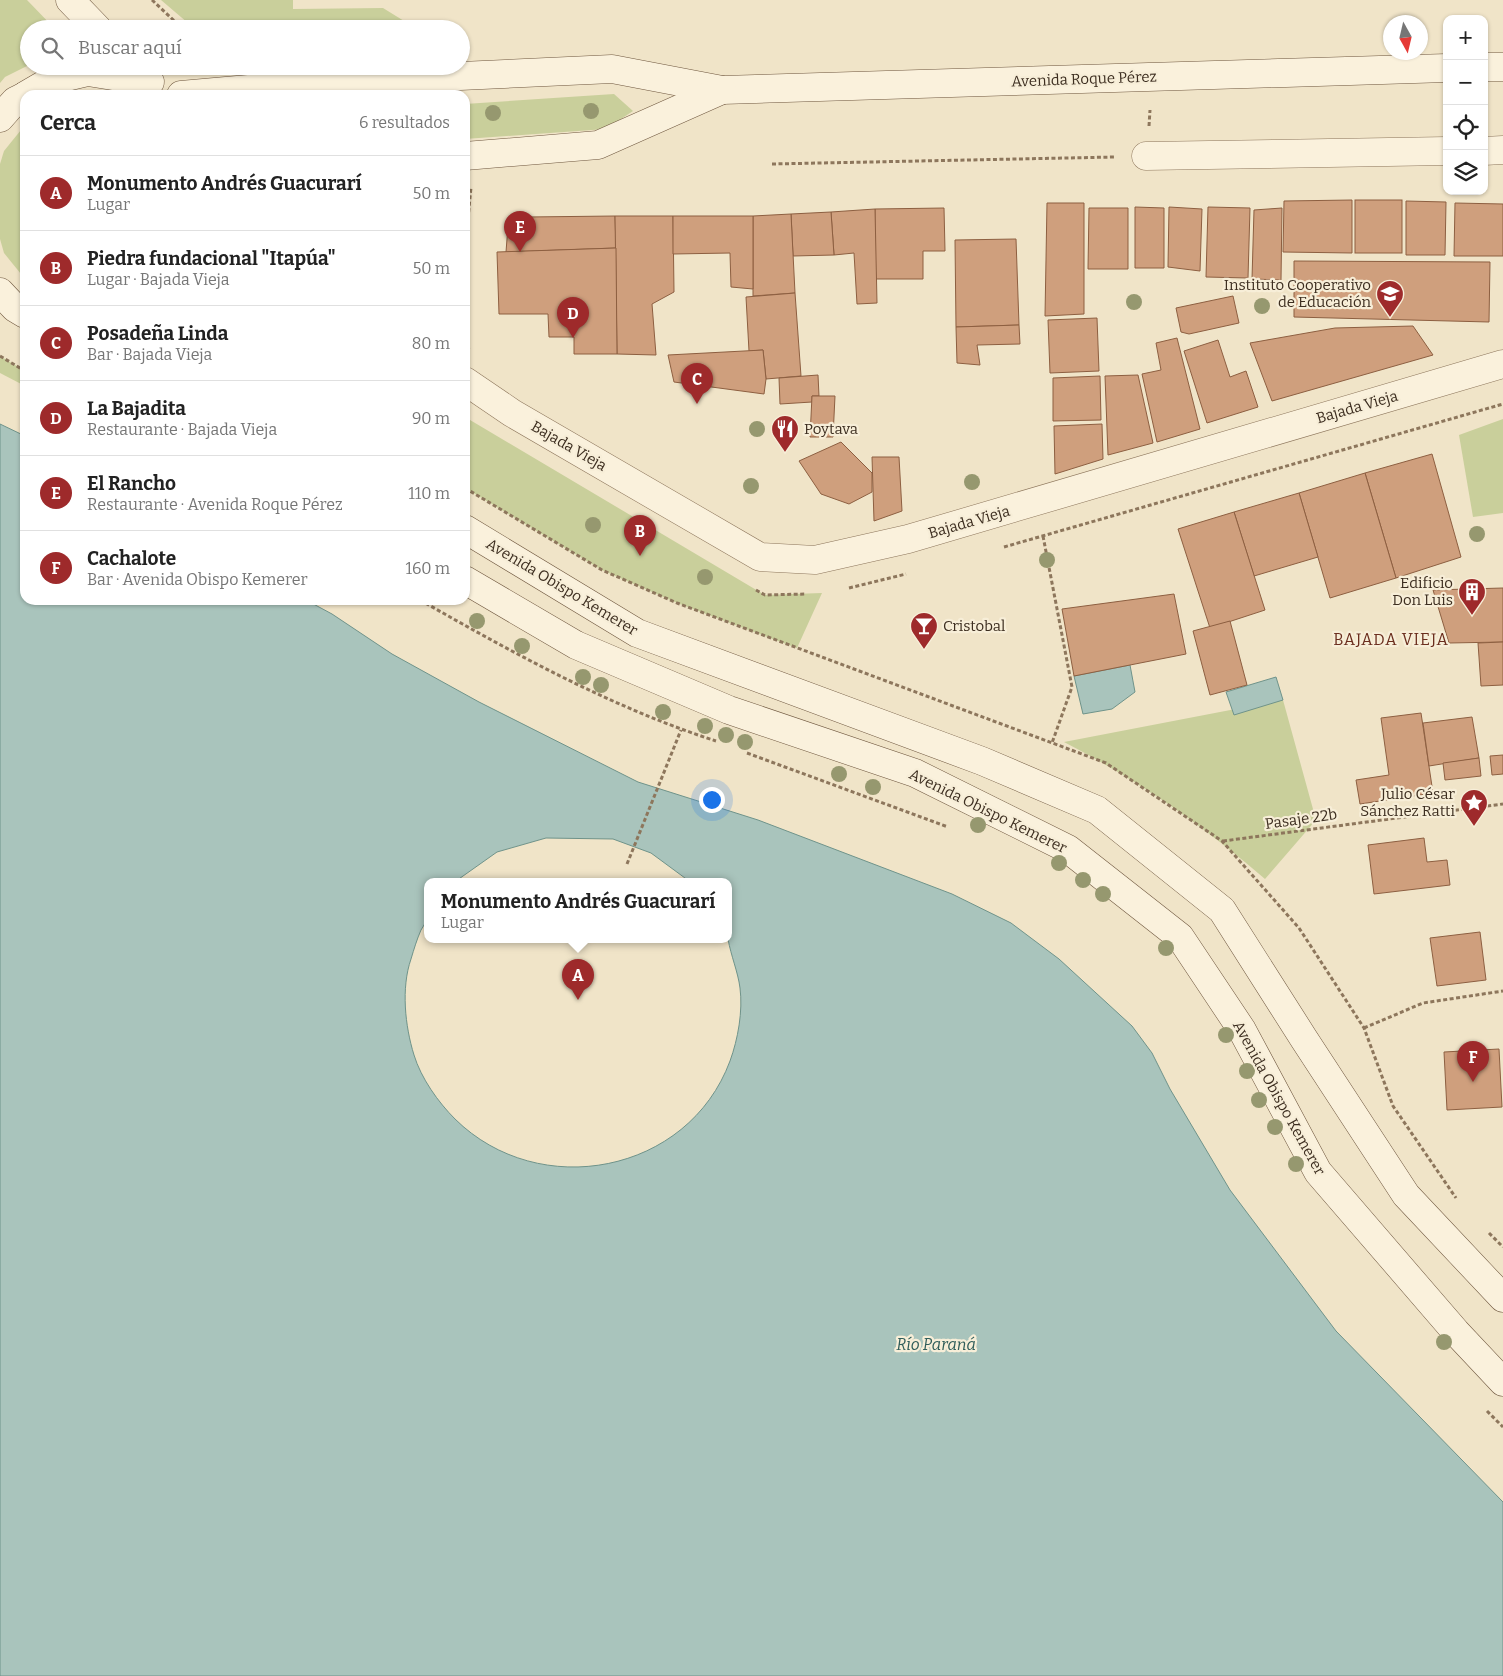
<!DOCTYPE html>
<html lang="es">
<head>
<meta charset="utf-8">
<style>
	body { margin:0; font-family:Bitter,serif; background:#f2f2f2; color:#222 }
	.controls { position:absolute; right:15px; top:15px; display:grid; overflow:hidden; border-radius:10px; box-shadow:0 1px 4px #0004 }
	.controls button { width:45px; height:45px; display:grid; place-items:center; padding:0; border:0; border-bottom:1px solid #e0e0e0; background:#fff; color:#222; font:25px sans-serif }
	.compass { position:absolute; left:1383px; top:15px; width:45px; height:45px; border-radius:50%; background:#fff; box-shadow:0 1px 4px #0004; rotate:172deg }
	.you { position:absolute; left:711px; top:799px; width:18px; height:18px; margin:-12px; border:4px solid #fff; border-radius:50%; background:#1a73e8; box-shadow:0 0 0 8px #1a73e833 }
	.badge { display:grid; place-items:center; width:32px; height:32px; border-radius:50%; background:#9e2a2b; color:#fff; font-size:16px; font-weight:700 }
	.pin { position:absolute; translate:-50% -41px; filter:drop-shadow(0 1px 2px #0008) }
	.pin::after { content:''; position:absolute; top:26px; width:18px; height:15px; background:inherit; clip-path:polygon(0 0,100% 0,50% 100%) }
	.popup { position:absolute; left:424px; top:878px; width:308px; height:65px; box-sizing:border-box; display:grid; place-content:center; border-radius:10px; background:#fff; filter:drop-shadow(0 1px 4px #0005); font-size:16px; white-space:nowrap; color:#767676 }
	.popup b { font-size:19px; color:#222 }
	.popup::after { content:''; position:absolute; left:50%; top:100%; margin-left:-10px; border:10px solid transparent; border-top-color:#fff }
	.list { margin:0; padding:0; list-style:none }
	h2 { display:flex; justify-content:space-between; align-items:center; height:65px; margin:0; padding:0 20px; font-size:21px }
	h2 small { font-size:16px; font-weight:400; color:#767676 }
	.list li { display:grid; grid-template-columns:32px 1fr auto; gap:15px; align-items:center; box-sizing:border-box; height:75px; padding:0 20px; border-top:1px solid #e0e0e0 }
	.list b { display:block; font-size:19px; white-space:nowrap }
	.list p { margin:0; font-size:16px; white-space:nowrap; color:#767676 }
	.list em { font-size:16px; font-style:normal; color:#767676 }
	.icon { flex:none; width:28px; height:28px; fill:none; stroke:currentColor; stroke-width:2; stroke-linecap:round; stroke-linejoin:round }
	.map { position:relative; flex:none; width:1503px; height:1676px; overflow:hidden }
	.search { position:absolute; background:#fff; box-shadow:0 1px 4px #0004; left:20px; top:20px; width:450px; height:55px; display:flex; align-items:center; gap:12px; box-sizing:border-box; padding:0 18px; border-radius:28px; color:#767676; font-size:19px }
	.panel { position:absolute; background:#fff; box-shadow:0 1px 4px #0004; left:20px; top:90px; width:450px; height:515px; border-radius:15px }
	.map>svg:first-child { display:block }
</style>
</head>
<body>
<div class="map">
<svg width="1503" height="1676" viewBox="0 0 1503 1676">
	<rect width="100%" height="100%" fill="#f0e4c8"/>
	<!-- green -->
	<g fill="#c9cf9b">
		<path d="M0,0H27L55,29H29V65L5,77L0,83Z"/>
		<path d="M161,0H293V9L383,8L417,29H195Z"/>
		<path d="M614,94L633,111L606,129L465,139V104Z"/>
		<path d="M25,125V279L4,253L0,239V164L4,151Z"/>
		<path d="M0,356L25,371V386L0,373Z"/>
		<path d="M465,417L765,595L822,593L797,648L677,603L602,570L465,488Z"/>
		<path d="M1503,419V513L1473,517L1459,435Z"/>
		<path d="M1283,700L1316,820L1265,879C1204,826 1136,779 1064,742Z"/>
	</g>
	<!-- water -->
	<g fill="#a9c4bc" stroke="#6f938a" fill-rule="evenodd">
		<path d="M0,424L25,436V600H306L332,614L392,654L479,702L638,782L758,820L952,894L1011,923L1059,959L1132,1026L1152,1053L1170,1089L1230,1190L1336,1331L1503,1502V1676H0ZM546,838L613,839L651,853L689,881H728C728,900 725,921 728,939C731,956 738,972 740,988C743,1011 738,1039 730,1061C688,1174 539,1202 455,1119C438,1102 421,1078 414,1055C405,1026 401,988 411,959C414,949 417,939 421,930C424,925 427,921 428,916C429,905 428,893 428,881H456L497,852Z"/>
		<path d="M1130,665L1135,692L1112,709L1083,714L1074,676Z"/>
		<path d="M1276,677L1283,700L1234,715L1226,692Z"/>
	</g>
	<!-- building -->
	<g fill="#cf9f7d" stroke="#8d5f41">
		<path d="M1352,200V253L1283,252L1284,201Z"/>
		<rect x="1355" y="200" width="47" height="53"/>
		<path d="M1406,201L1446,202L1445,255H1406Z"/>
		<path d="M1047,203H1084V314L1045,316Z"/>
		<path d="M1455,203L1503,204V256H1454Z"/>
		<path d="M1135,207L1164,208V268H1135Z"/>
		<path d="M1169,207L1202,209L1200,271L1168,267Z"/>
		<path d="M1208,207L1250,208L1248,278L1206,277Z"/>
		<path d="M944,208L945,251H923V279H875V209Z"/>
		<path d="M1089,208H1128V269H1088Z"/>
		<path d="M1282,208L1281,280L1252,279L1254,210Z"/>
		<path d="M875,209L877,303L857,304L854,253L834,255L831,212Z"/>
		<path d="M831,212L834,255L793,256L791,214Z"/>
		<path d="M791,214L795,293L753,296V216Z"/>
		<path d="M615,216L616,248L506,252L508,226L527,217Z"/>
		<path d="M615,216H673L674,292L652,304L656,355L617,354Z"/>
		<path d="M673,216H753V289L731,287L730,253L673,254Z"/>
		<path d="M1016,239L1019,325L956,327L955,240Z"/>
		<path d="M616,248L617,354H574V337H549L548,314H499L497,252Z"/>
		<path d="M1294,261L1490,262L1489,322L1294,317Z"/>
		<path d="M795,293L801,376L766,379L763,350L749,351L746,297Z"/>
		<path d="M1233,296L1239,323L1189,334L1181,332L1176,308Z"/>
		<path d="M1097,318L1099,371L1050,373L1048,320Z"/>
		<path d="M1019,325L1020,344L977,345L980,365L957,363L956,327Z"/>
		<path d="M1413,326L1433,355L1272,401L1250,343L1335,328Z"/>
		<path d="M1177,338L1200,429L1157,442L1142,374L1161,370L1156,343Z"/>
		<path d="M1218,340L1230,377L1246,371L1258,407L1207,423L1184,351Z"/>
		<path d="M763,350L766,379L764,394L674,382L668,355Z"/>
		<path d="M818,375L819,396H812V402L780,404L779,378Z"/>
		<path d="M1138,375L1153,443L1108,455L1105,376Z"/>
		<path d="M1100,376L1101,420L1053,421V378Z"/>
		<path d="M812,396H835L833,437H810Z"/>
		<path d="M1102,424L1103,459L1055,474L1054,426Z"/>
		<path d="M841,442L872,473V492L849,504L821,494L799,461Z"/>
		<path d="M1432,454L1461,557L1396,578L1365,473Z"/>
		<path d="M872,457H899L902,511L874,521Z"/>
		<path d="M1365,473L1396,578L1330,598L1299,493Z"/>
		<path d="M1299,493L1318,557L1254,576L1234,512Z"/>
		<path d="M1234,512L1265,610L1210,628L1178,529Z"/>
		<path d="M1503,588V642L1449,643L1433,590Z"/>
		<path d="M1174,594L1186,654L1074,676L1062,609Z"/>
		<path d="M1230,621L1247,685L1210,695L1193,631Z"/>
		<path d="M1503,642V685L1481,686L1478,643Z"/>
		<path d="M1421,713L1433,793L1360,804L1356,780L1389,775L1381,718Z"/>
		<path d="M1472,717L1479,758L1429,766L1423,723Z"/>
		<path d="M1503,755V774L1492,775L1490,756Z"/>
		<path d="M1479,758L1481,776L1445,780L1443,763Z"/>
		<path d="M1424,838L1427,862L1447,860L1450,885L1374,894L1368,845Z"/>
		<path d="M1480,932L1486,980L1437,986L1430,938Z"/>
		<path d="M1499,1049L1502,1107L1447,1110L1444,1052Z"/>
	</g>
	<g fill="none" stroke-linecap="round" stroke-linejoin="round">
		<defs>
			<g id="street">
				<path d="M1484,151L1503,150"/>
				<path d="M1146,156L1447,151"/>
				<path d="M465,381L512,413L760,557L815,560L908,539L1503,364"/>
			</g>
			<g id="secondary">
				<path d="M70,0L98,29"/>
				<path d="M1484,67H1503"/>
				<path d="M26,95L50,81L88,72L150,82"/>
				<path d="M181,95L328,82L612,69L722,90L1447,68"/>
				<path d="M0,118L15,101L25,96"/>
				<path d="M465,156L598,145L722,90"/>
				<path d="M0,292L15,308L25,314"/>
				<path d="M465,529L637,633L982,761L1097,810L1222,910L1304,1039L1406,1195L1503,1298"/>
				<path d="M465,580L576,645L729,710L915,773L1068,849L1180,937L1242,1030L1318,1172L1456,1332L1503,1382"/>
			</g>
		</defs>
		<!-- street casing -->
		<use href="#street" stroke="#8d765c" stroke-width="29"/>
		<!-- secondary casing -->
		<use href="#secondary" stroke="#6f573f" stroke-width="29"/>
		<!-- path -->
		<g stroke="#8d765c" stroke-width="3" stroke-dasharray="4 2.5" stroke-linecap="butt">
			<path d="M152,0L183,29"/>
			<path d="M1149,126L1150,110"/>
			<path d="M772,164L1115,157"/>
			<path d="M465,251L471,187"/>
			<path d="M465,343L469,349"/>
			<path d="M0,356L25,371"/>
			<path d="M465,488L602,570L677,603L1106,763L1222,841L1299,928L1364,1028L1393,1106L1456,1198"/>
			<path d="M1043,536L1072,687L1052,743"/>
			<path d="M1004,547L1503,404"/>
			<path d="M849,588L906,574"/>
			<path d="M756,590L765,595L806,594"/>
			<path d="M420,600C515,654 611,707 716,741"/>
			<path d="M747,753L948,827"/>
			<path d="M1223,841L1503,804"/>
			<path d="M627,864L681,730"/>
			<path d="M1364,1028L1423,1003L1503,991"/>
			<path d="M1489,1233L1503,1247"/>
			<path d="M1487,1411L1503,1427"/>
		</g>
		<!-- street -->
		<use href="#street" stroke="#faf1dc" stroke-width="28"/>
		<!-- secondary -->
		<use href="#secondary" stroke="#faf1dc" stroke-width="28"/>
	</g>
	<!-- trees -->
	<g fill="#96986f">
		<circle cx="591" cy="111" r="8"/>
		<circle cx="493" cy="113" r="8"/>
		<circle cx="1134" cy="302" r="8"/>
		<circle cx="1262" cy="306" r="8"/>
		<circle cx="757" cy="429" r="8"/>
		<circle cx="972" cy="482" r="8"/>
		<circle cx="751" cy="486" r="8"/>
		<circle cx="593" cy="525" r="8"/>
		<circle cx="1477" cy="534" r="8"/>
		<circle cx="1047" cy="560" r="8"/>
		<circle cx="705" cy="577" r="8"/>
		<circle cx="477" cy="621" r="8"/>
		<circle cx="522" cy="646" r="8"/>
		<circle cx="583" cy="677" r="8"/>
		<circle cx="601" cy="685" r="8"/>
		<circle cx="663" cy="712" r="8"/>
		<circle cx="705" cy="726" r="8"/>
		<circle cx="726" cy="735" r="8"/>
		<circle cx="745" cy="742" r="8"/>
		<circle cx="839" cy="774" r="8"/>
		<circle cx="873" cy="787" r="8"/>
		<circle cx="978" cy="825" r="8"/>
		<circle cx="1059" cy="863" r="8"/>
		<circle cx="1083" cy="880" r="8"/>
		<circle cx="1103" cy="894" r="8"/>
		<circle cx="1166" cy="948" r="8"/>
		<circle cx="1226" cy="1035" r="8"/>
		<circle cx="1247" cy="1071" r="8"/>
		<circle cx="1259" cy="1100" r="8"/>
		<circle cx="1275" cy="1127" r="8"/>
		<circle cx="1296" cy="1164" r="8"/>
		<circle cx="1444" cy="1342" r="8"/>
	</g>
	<!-- icons -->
	<defs>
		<symbol id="school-pin" viewBox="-11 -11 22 30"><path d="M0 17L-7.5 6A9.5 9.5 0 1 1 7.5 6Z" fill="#9e2a2b" stroke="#f7eed8"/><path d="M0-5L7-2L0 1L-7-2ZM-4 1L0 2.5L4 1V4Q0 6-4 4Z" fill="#fff"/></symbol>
		<symbol id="restaurant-pin" viewBox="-11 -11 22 30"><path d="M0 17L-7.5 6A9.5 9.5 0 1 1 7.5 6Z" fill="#9e2a2b" stroke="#f7eed8"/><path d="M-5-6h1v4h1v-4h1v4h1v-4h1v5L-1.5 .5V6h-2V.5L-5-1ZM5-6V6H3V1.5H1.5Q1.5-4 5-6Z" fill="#fff"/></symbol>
		<symbol id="building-pin" viewBox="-11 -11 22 30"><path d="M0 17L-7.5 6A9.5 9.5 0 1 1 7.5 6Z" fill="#9e2a2b" stroke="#f7eed8"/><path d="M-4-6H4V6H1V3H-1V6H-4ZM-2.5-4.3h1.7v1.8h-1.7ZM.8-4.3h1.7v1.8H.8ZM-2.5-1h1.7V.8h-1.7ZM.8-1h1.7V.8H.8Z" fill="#fff"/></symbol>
		<symbol id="bar-pin" viewBox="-11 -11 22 30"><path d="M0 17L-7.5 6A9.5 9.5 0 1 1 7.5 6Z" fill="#9e2a2b" stroke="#f7eed8"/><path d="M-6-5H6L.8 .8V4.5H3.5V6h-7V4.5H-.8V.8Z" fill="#fff"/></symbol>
		<symbol id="sight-pin" viewBox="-11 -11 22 30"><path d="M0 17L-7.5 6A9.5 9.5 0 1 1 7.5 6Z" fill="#9e2a2b" stroke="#f7eed8"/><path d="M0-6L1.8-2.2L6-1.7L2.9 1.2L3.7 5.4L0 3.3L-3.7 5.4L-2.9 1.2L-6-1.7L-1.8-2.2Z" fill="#fff"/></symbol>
	</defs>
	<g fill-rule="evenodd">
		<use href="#school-pin" x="1374" y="278" width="32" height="43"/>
		<use href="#restaurant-pin" x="769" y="413" width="32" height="43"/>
		<use href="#building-pin" x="1456" y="576" width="32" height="43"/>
		<use href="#bar-pin" x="908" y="610" width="32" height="43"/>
		<use href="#sight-pin" x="1458" y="787" width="32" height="43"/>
	</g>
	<g text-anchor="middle" stroke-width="4.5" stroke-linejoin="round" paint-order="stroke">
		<!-- street labels -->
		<g font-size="15" fill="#3d2e20" stroke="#f7eed8">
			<text transform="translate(1084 79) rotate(-2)" y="5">Avenida Roque Pérez</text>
			<text transform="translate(1357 407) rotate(-16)" y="5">Bajada Vieja</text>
			<text transform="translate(569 446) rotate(30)" y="5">Bajada Vieja</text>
			<text transform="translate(969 522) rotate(-16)" y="5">Bajada Vieja</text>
			<text transform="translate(562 587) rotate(31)" y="5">Avenida Obispo Kemerer</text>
			<text transform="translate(988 811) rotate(26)" y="5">Avenida Obispo Kemerer</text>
			<text transform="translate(1301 819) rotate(-8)" y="5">Pasaje 22b</text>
			<text transform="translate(1279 1098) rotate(61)" y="5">Avenida Obispo Kemerer</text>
		</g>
		<!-- poi labels -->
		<g font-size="15" fill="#3d2e20" stroke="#f7eed8" text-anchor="end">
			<text x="1371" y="290">Instituto Cooperativo<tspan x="1371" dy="17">de Educación</tspan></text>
			<text x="804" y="434" text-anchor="start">Poytava</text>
			<text x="1453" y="588">Edificio<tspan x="1453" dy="17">Don Luis</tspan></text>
			<text x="943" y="631" text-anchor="start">Cristobal</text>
			<text x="1455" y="799">Julio César<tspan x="1455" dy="17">Sánchez Ratti</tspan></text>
		</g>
		<!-- neighbourhood labels -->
		<g font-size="16" letter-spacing="1" fill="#6b2e1e" stroke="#f7eed8">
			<text x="1391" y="645">BAJADA VIEJA</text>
		</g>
		<!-- water labels -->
		<g font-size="16" font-style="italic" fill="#2f5d5a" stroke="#f7eed8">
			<text x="936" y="1350">Río Paraná</text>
		</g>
	</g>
</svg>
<div class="controls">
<button>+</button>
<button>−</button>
<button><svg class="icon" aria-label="locate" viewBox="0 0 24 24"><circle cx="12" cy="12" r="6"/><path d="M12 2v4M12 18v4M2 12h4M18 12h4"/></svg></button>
<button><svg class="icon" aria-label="layers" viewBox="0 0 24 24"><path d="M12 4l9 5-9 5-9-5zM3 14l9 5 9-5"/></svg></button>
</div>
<svg class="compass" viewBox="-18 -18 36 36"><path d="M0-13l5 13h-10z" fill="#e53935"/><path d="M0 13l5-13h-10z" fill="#767676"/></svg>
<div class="you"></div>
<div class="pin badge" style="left:578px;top:1000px">A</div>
<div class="popup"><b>Monumento Andrés Guacurarí</b>Lugar</div>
<div class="pin badge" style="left:640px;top:556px">B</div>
<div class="pin badge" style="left:697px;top:404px">C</div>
<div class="pin badge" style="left:573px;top:338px">D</div>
<div class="pin badge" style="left:520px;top:252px">E</div>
<div class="pin badge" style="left:1473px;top:1082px">F</div>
<div class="search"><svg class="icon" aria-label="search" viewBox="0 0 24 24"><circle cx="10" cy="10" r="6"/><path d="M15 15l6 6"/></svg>Buscar aquí</div>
<section class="panel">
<h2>Cerca<small>6 resultados</small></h2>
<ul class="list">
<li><span class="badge">A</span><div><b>Monumento Andrés Guacurarí</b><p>Lugar</p></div><em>50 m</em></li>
<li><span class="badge">B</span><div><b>Piedra fundacional &quot;Itapúa&quot;</b><p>Lugar · Bajada Vieja</p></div><em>50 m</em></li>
<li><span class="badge">C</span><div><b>Posadeña Linda</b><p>Bar · Bajada Vieja</p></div><em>80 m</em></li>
<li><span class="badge">D</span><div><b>La Bajadita</b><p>Restaurante · Bajada Vieja</p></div><em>90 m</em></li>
<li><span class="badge">E</span><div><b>El Rancho</b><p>Restaurante · Avenida Roque Pérez</p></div><em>110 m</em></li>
<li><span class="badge">F</span><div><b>Cachalote</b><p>Bar · Avenida Obispo Kemerer</p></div><em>160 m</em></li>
</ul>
</section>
</div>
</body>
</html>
